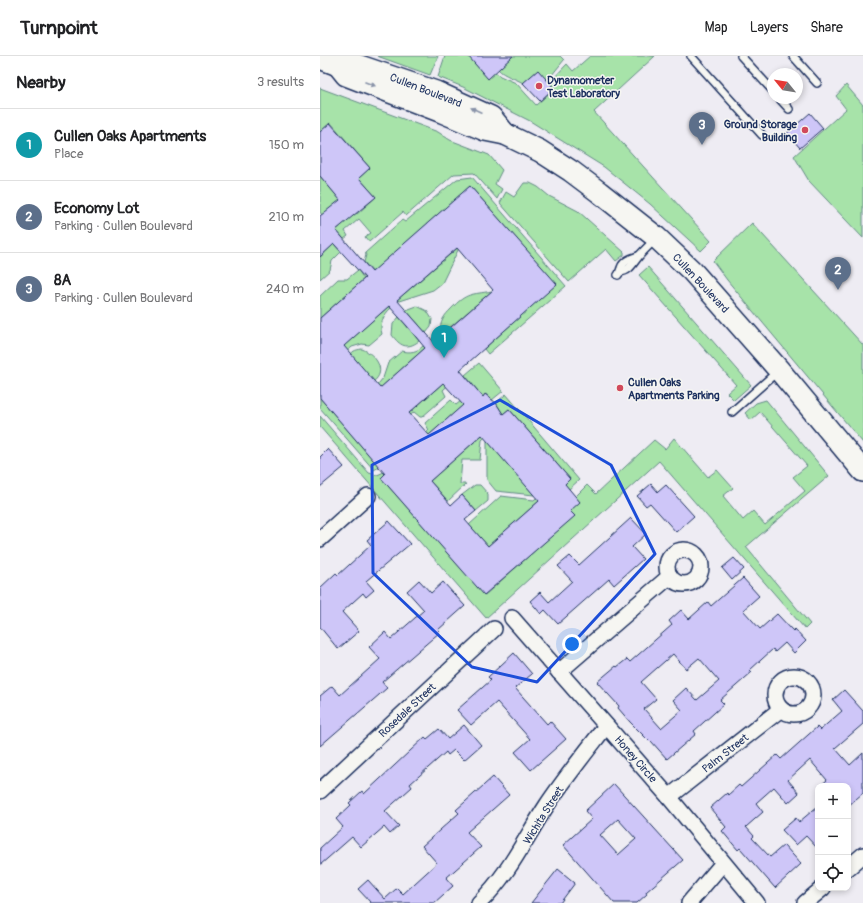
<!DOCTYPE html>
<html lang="en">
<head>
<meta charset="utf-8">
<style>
	body { margin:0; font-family:Pangolin,sans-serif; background:#f6f6f6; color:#202124 }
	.controls { position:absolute; right:12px; bottom:12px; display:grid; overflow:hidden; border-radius:8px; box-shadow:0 2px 6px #0003 }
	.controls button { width:36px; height:36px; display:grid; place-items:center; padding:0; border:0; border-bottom:1px solid #e0e0e0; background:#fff; color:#202124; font:20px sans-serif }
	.compass { position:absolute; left:447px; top:12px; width:36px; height:36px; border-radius:50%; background:#fff; box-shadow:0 2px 6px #0003; rotate:300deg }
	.you { position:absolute; left:252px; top:588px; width:14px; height:14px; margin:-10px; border:3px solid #fff; border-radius:50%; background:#1a73e8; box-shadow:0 0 0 6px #1a73e833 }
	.badge { display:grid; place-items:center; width:26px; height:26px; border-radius:50%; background:#b45309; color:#fff; font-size:13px; font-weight:700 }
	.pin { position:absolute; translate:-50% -33px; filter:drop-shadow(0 1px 2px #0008) }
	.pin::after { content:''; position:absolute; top:21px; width:14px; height:12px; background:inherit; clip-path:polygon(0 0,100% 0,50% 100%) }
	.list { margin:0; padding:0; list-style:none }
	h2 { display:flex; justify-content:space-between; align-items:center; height:52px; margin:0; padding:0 16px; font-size:17px }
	h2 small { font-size:13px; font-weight:400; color:#757577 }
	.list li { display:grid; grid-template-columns:26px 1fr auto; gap:12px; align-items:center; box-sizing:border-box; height:72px; padding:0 16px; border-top:1px solid #e0e0e0 }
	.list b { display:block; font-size:15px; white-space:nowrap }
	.list p { margin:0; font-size:13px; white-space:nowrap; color:#757577 }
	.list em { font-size:13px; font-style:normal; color:#757577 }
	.icon { flex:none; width:22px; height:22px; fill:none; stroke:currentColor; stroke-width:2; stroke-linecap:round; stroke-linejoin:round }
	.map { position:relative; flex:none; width:543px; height:847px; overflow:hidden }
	header { display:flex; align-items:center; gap:24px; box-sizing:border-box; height:56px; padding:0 20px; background:#fff; border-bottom:1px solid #e0e0e0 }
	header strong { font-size:19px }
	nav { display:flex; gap:22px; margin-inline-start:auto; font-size:14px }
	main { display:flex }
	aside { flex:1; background:#fff }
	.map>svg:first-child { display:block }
</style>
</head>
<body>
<header>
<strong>Turnpoint</strong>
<nav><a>Map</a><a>Layers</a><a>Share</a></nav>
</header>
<main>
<aside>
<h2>Nearby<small>3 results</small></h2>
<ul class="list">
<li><span class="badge" style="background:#0f9aa8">1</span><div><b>Cullen Oaks Apartments</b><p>Place</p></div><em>150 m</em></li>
<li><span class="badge" style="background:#5c6f8a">2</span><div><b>Economy Lot</b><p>Parking · Cullen Boulevard</p></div><em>210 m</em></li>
<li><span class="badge" style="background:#5c6f8a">3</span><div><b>8A</b><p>Parking · Cullen Boulevard</p></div><em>240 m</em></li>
</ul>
</aside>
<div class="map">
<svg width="543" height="847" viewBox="0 0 543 847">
	<rect width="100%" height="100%" fill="#eeecf3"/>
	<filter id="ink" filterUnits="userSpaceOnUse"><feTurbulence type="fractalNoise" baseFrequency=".025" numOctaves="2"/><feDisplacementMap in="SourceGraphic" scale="8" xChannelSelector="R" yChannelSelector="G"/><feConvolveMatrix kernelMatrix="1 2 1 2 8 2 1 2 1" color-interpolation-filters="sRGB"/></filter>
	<g filter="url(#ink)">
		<!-- green -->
		<g fill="#a7e3a9" stroke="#618984">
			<path d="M57,0H118L110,19Z"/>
			<path d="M125,0H149L174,15L180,20L196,27L216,49L234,33L230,26L247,8L253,15L270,0H335L274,56L391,185L381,195L330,148L284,111L210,65L143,31L118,21Z"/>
			<path d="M193,0H240L244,4L227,25L218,15L203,27C195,22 184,20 178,13Z"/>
			<path d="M526,29L543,49V182L489,125L474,100L526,53L516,40Z"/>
			<path d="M0,32L118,76L130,84L169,99L182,114L175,128L182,133L177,143L154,117L134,118L86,160L83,156L49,186L45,181L51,177L39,163L25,175L28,180L24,183L16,174L20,171L16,166L32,152L37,158L56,141L39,122L50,112L11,67L0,76Z"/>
			<path d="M0,120L17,140L26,145L2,159L0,156Z"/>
			<path d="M152,121L246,230L168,298L164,293L236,228L150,130L53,216L44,206L46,199L45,197L82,164L85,166L137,123Z"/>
			<path d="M204,127H210L218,131L229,140L258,155L304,196V199L296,205L286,193L249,226L180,147L186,136L194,141Z"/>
			<path d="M432,167L543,289V387L407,224L393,205Z"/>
			<path d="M14,188L21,196L12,205L10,214L0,223V201Z"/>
			<path d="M140,190L122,227L113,234L79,245L77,244Z"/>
			<path d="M328,211L431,329L414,344L407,337L416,329L319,219Z"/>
			<path d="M38,214L44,223L0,262V240L18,223H27Z"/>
			<path d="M172,235L113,286L112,284C123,275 118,273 123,263C125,259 128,256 131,253C147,236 151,239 172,235Z"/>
			<path d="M69,250L71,252C63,259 59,269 62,278L49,289L42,288L32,291L25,297L12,300Z"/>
			<path d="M97,250L107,255L112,263L111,271L106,277L86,254Z"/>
			<path d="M79,261L99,285C87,294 80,290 72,279L73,268Z"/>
			<path d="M103,290L105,292L49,342L54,333L63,322L68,307L82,295C90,297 97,296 103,290Z"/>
			<path d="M42,293C55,298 68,315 53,326L29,301C32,295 35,294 42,293Z"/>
			<path d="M159,307L183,335L172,344L166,338L163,341L145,319Z"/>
			<path d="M131,320L134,324L123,334L126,340L102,361H100L94,356L62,385L59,411L54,414L0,352V342L46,395Z"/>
			<path d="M186,338L259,424L249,433L244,429L250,423L189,353L183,358L176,347Z"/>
			<path d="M147,340L150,343L61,422L165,539L254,460L250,455L255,441L267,429L276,438L334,384L345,393L354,382L388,421L397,414L413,432L403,440L423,464L433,455L445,469L485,435L473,421L487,410L440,356L431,364L425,357L436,347L446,344L509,420L426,491L490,568L485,573L339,405L166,562L0,371V360L49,417L57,419L62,417L69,412L83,396L109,374L105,367L131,344L136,349Z"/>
			<path d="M169,373L173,374L162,384L160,404H142L140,428H146L128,445L110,425Z"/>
			<path d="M177,376L224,431L214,439L176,435L167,424V385Z"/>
			<path d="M155,429H160L168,438V445L156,455L142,439Z"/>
			<path d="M224,435L227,438L168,490L149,469L181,440L214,444Z"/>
		</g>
		<!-- building -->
		<g fill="#cec6f8" stroke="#1b2f5e" fill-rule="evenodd">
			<path d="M148,0H193L168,23Z"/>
			<path d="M218,14L234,32L220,45L203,27Z"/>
			<path d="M490,57L503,72L480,92L467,77Z"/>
			<path d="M10,67L50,112L39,122L56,141L16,174L52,216L150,130L237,228L140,314L163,341L165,338L176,347L183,358L189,353L250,423L245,428L260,446L250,455L255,460L164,539L61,422L65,418L0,342V262L45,222L14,188L0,201V160L20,144L0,120V76ZM137,192L173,234L114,286L77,244ZM69,250L87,270L105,292L60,332L24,290ZM123,327L143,349L109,379L89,357ZM162,379L219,445L168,490L145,464L156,455L142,439L131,449L110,425Z"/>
			<path d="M8,393L24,411L0,431V401Z"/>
			<path d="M331,428L338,436L346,429L374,460L356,476L330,447L326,450L317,440Z"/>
			<path d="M311,462L326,478L312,491L323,503L294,529L289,523L238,568L225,554L221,558L210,545L220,536L229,546L252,525L238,510L250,500L259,509Z"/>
			<path d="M69,465L90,488L46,525L54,534L46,541L43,537L22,556L39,575L18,593L0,571V532L16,517L18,519L51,489L47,484Z"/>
			<path d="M414,502L424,513L412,524L402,512Z"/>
			<path d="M423,522L439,540L423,554L440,573L457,558L473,575L475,573L486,585L474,597L465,587L455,596L453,593L430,614L432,616L400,644L404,648L374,675L376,678L347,703L331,685L330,686L310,666L298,652L299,650L277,626L296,610L297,611L307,603L310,606L352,569L349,565L361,554L369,563L388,546L391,550ZM353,598L366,613L379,602L399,625L377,644L366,632L353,644L362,654L341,672L324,653L336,643L321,626Z"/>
			<path d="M99,524L111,537L123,526L145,550L118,574L120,576L62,626L67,632L0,690V640L12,630L20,639L60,603L49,591L65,576L71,583L104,554L87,535Z"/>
			<path d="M194,597L212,618L195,632L227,668L230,665L246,683L211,714L195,696L210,683L177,646L151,669L137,654L171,624L168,621Z"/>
			<path d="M524,634L543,655V668L515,692L530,709L543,697V737L528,750V730H500L507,724L490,704L468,724L479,737L468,747L454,731L436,747L443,756L426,771L434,780L432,782L450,801L464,789L481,808L455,832L420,792L418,794L402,775L406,771L390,752L407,737L408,739L419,729L421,731L457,699L461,703L497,671L500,674L522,655L513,644Z"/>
			<path d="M144,669L161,689L144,704L134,694L128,699L126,696L90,728L92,731L65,755L79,770L70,778L64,771L41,791L32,781L0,809V792L23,771L16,763L31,749L29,747L42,735L44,738L105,681L107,683L119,673L128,683Z"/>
			<path d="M173,721L189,739L147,776L161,791L126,822L133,830L114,847H51L38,833L48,824L65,843L77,832L83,838L117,807L102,790L139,757L136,754Z"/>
			<path d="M294,728L363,804L326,836L327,838L317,847H294L243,789L272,763L265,755ZM298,763L316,783L298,799L280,779Z"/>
			<path d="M498,750V793L486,780L476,789L462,774L476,762L479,766Z"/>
			<path d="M238,813L255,827L240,847H211Z"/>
		</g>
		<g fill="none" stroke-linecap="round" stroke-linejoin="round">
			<defs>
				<g id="lane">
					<path d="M371,0L442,79"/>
					<path d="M421,0L453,35"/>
					<path d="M473,0L497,27"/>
					<path d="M459,42L469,53"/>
					<path d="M300,216C310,215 313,207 319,200C324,194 330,189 335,183"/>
					<path d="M298,219C300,217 300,214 301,212C303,205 312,202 318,200"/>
					<path d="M412,356L458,315"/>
				</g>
				<g id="street">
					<path d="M0,483L48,440"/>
					<circle cx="364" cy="511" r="17"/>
					<path d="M192,562L349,741L437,847"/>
					<path d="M239,616L350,520"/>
					<circle cx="474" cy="639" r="19"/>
					<path d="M0,735L174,573"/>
					<path d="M349,741L461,653"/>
					<path d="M528,812L543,799"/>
					<path d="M159,847C190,817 204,784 227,749C245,722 266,696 286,670"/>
					<path d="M369,847L403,807"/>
					<path d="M485,847L503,832"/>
				</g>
				<g id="secondary">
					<path d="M0,2L18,9L31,7L116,36L171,61L185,78"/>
					<path d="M18,9L26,19L122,56L165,74L185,78L220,95L251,115L279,136L336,181L372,215L459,314L543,415"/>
				</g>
			</defs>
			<!-- lane casing -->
			<use href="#lane" stroke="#1b2f5e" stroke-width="10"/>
			<!-- street casing -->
			<use href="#street" stroke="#1b2f5e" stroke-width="18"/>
			<!-- secondary casing -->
			<use href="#secondary" stroke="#1b2f5e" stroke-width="24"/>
			<!-- lane -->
			<use href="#lane" stroke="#f6f6f2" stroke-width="7"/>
			<!-- street -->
			<use href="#street" stroke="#f6f6f2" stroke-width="15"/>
			<!-- secondary -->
			<use href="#secondary" stroke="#f6f6f2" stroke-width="21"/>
		</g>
		<!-- one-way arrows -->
		<defs><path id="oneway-solid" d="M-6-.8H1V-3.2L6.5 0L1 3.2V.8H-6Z"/></defs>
		<g fill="#8892a8">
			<use href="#oneway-solid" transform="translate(50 28) rotate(21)"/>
			<use href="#oneway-solid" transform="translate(156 54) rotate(-156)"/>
		</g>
	</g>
	<!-- marked area -->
	<path fill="none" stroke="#1d4ed8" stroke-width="3" stroke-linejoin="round" d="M180,344L291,409L335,498L217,626L152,611L53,517L52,409Z"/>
	<!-- markers -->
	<g fill="#d1495b" stroke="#f6f6f2" stroke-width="1.5">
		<circle cx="219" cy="30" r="4"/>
		<circle cx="485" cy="74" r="4"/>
		<circle cx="300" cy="332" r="4"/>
	</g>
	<g text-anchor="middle" stroke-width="3" stroke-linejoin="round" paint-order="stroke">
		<!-- poi labels -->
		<g font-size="11" font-weight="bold" fill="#1b2f5e" stroke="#f6f6f2" text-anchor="start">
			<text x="227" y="28">Dynamometer<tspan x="227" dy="13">Test Laboratory</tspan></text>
			<text x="477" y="72" text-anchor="end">Ground Storage<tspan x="477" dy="13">Building</tspan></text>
			<text x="308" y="330">Cullen Oaks<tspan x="308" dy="13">Apartments Parking</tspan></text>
		</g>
		<!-- street labels -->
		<g font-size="11" fill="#1b2f5e" stroke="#f6f6f2">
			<text transform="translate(106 34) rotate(21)" y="4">Cullen Boulevard</text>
			<text transform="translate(381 227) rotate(47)" y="4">Cullen Boulevard</text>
			<text transform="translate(87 654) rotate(-43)" y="4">Rosedale Street</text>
			<text transform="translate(405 697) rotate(-38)" y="4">Palm Street</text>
			<text transform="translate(316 703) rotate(49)" y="4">Honey Circle</text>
			<text transform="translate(223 759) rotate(-58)" y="4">Wichita Street</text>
		</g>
	</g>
</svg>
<div class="controls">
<button>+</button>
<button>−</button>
<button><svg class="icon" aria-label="locate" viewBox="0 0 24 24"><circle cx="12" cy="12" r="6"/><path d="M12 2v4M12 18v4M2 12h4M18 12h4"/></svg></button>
</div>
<svg class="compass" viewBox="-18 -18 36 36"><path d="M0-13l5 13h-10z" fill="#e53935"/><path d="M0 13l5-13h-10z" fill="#757577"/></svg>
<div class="you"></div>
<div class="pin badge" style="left:124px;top:302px;background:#0f9aa8">1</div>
<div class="pin badge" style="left:518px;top:234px;background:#5c6f8a">2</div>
<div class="pin badge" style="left:382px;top:89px;background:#5c6f8a">3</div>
</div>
</main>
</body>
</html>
